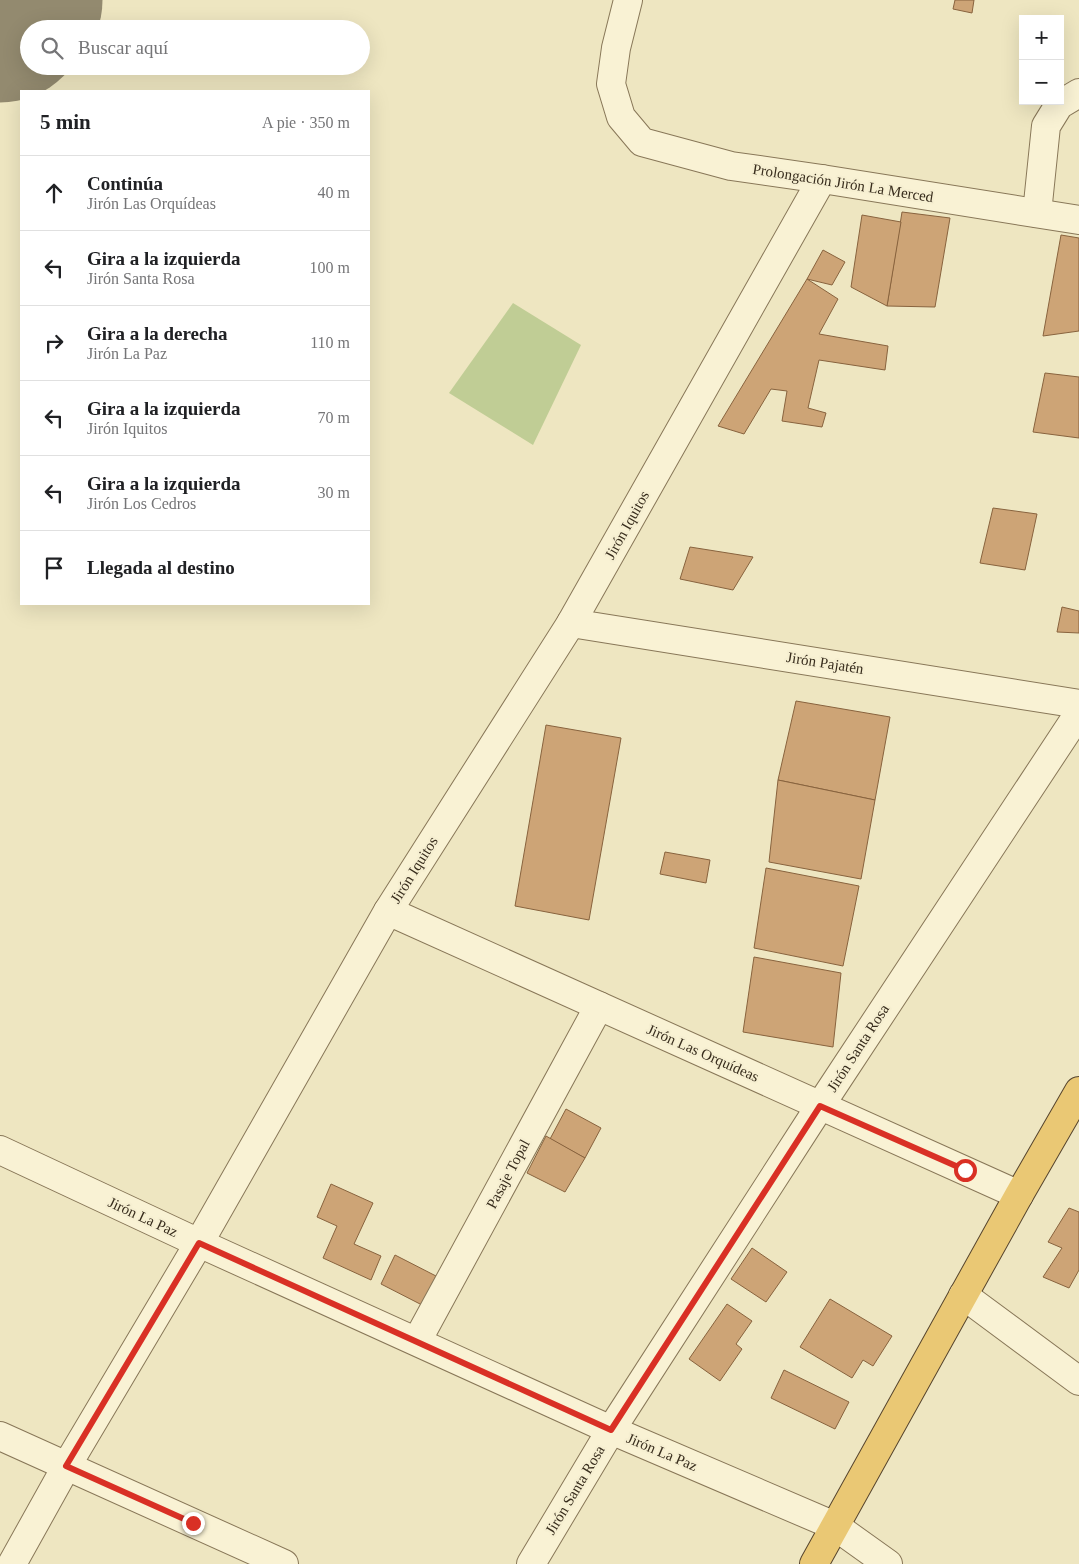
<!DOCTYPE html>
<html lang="es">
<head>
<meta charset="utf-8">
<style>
	body { margin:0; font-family:Georgia,serif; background:#f6f6f6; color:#202124 }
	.controls { position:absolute; right:15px; top:15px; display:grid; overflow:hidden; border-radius:0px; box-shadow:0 5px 20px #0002 }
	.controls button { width:45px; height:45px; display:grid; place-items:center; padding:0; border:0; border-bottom:1px solid #e0e0e0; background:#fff; color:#202124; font:25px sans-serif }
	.stop { position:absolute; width:15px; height:15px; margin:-11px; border:4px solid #d93025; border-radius:50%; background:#fff }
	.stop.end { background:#d93025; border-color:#fff; box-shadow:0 1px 5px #0008 }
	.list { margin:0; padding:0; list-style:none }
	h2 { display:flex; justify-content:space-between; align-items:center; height:65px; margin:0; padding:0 20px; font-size:21px }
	h2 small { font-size:16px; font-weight:400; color:#757577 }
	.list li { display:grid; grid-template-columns:32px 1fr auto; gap:15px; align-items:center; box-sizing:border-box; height:75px; padding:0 20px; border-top:1px solid #e0e0e0 }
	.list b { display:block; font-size:19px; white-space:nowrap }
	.list p { margin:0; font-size:16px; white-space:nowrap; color:#757577 }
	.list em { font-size:16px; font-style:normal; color:#757577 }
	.icon { flex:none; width:28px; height:28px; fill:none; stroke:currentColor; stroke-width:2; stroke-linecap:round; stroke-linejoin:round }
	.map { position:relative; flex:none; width:1079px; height:1564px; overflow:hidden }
	.search { position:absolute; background:#fff; box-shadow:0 5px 20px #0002; left:20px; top:20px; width:350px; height:55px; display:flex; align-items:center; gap:12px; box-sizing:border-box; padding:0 18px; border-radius:28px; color:#757577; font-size:19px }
	.panel { position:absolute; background:#fff; box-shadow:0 5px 20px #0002; left:20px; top:90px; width:350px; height:515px; border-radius:0px }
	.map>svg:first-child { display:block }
</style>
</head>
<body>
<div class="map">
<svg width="1079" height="1564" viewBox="0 0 1079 1564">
	<rect width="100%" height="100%" fill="#eee6c1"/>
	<!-- green -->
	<path fill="#c0cd95" d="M513,303L581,345L533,445L449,393Z"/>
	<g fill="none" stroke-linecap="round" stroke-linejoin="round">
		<!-- runway -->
		<path stroke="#938a6f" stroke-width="179" d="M0,13L13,0"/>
	</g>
	<!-- building -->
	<g fill="#cda476" stroke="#88633e">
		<path d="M955,0H974L972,13L953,9Z"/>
		<path d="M902,212L950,218L935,307L887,306Z"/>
		<path d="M862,215L901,222L887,306L851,287Z"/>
		<path d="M1061,235L1079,238V331L1043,336Z"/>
		<path d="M823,250L845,262L832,285L807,279Z"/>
		<path d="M807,279L838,299L819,334L888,346L885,370L819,360L808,408L826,413L822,427L782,421L787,391L771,389L744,434L718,426Z"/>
		<path d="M1045,373L1079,377V438L1033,432Z"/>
		<path d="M993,508L1037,514L1025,570L980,563Z"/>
		<path d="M690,547L753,557L733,590L680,579Z"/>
		<path d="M1062,607L1079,611V633L1057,632Z"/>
		<path d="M796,701L890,717L875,800L778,780Z"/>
		<path d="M546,725L621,738L589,920L515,906Z"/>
		<path d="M778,780L875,800L861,879L769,862Z"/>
		<path d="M665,852L710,860L706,883L660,874Z"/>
		<path d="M766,868L859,886L843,966L754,948Z"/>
		<path d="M754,957L841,973L833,1047L743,1032Z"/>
		<path d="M566,1109L601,1128L585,1158L550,1139Z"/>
		<path d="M546,1136L585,1158L565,1192L527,1173Z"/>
		<path d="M331,1184L373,1203L354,1244L381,1256L371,1280L323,1258L337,1226L317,1217Z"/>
		<path d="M1069,1208L1079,1212V1270L1069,1288L1043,1277L1062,1248L1048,1242Z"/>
		<path d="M752,1248L787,1272L766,1302L731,1279Z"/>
		<path d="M395,1255L436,1276L422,1305L381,1284Z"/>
		<path d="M830,1299L892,1336L873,1366L863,1360L852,1378L800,1347Z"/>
		<path d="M727,1304L752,1321L736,1344L742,1349L720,1381L689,1359Z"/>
		<path d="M784,1370L849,1402L835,1429L771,1398Z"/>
	</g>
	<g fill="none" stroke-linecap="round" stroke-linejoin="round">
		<defs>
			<g id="minor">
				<path d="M628,0L616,48L611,84L621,117L642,142L731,166L822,179L1079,220"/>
				<path d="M1037,213L1046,126L1059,105L1079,93"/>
				<path d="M571,623L1079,704"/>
				<path d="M388,911L1019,1195"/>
				<path d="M0,1150L199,1243L611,1430L835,1526L888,1564"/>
				<path d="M963,1295L1079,1381"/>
				<path d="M417,1341L599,1006"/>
				<path d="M0,1436L284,1564"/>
				<path d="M12,1564L66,1467L199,1243L388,911L571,623L822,179"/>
				<path d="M531,1564L611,1430L820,1106L1079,713"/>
			</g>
			<path id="trunk" d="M814,1564L1019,1195L1079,1091"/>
		</defs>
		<!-- minor casing -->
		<use href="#minor" stroke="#887758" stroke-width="30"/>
		<!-- trunk casing -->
		<use href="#trunk" stroke="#56442d" stroke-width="30"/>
		<!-- minor -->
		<use href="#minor" stroke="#f9f2d4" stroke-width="28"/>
		<!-- trunk -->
		<use href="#trunk" stroke="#eac874" stroke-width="28"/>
	</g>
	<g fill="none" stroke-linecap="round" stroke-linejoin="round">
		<!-- route -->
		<path stroke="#d93025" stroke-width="6" d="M193,1523L66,1466L199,1243L611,1430L820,1106L965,1170"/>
	</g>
	<g text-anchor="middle" stroke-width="4.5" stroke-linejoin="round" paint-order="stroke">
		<!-- street labels -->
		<g font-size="15" fill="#382d1d" stroke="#f6efd1">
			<text transform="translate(843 183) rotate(9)" y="5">Prolongación Jirón La Merced</text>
			<text transform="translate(627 525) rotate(-61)" y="5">Jirón Iquitos</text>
			<text transform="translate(825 663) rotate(9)" y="5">Jirón Pajatén</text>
			<text transform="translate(414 870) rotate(-58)" y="5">Jirón Iquitos</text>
			<text transform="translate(858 1048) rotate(-57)" y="5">Jirón Santa Rosa</text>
			<text transform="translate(703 1053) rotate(24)" y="5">Jirón Las Orquídeas</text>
			<text transform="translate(508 1174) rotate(-62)" y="5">Pasaje Topal</text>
			<text transform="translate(143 1217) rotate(25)" y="5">Jirón La Paz</text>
			<text transform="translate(662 1452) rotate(23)" y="5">Jirón La Paz</text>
			<text transform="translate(575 1490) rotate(-59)" y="5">Jirón Santa Rosa</text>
		</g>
	</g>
</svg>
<div class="controls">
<button>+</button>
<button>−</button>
</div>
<div class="stop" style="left:965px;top:1170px"></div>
<div class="stop end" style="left:193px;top:1523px"></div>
<div class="search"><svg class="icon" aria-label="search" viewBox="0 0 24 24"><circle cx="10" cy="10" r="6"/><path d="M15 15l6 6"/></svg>Buscar aquí</div>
<section class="panel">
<h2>5 min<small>A pie · 350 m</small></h2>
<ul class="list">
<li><svg class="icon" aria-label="ahead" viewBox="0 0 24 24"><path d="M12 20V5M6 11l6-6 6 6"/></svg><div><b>Continúa</b><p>Jirón Las Orquídeas</p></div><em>40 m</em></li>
<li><svg class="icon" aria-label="left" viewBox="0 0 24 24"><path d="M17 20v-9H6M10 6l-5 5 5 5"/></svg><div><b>Gira a la izquierda</b><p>Jirón Santa Rosa</p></div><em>100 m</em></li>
<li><svg class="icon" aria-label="right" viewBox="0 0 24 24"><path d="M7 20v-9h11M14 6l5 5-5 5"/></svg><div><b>Gira a la derecha</b><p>Jirón La Paz</p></div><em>110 m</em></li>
<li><svg class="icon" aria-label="left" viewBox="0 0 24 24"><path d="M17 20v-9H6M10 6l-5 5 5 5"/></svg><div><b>Gira a la izquierda</b><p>Jirón Iquitos</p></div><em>70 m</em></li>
<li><svg class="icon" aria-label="left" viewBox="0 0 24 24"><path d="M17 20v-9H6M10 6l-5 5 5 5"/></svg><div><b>Gira a la izquierda</b><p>Jirón Los Cedros</p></div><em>30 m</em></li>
<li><svg class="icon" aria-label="arrive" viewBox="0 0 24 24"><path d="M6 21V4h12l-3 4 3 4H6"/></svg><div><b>Llegada al destino</b></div></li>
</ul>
</section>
</div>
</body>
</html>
